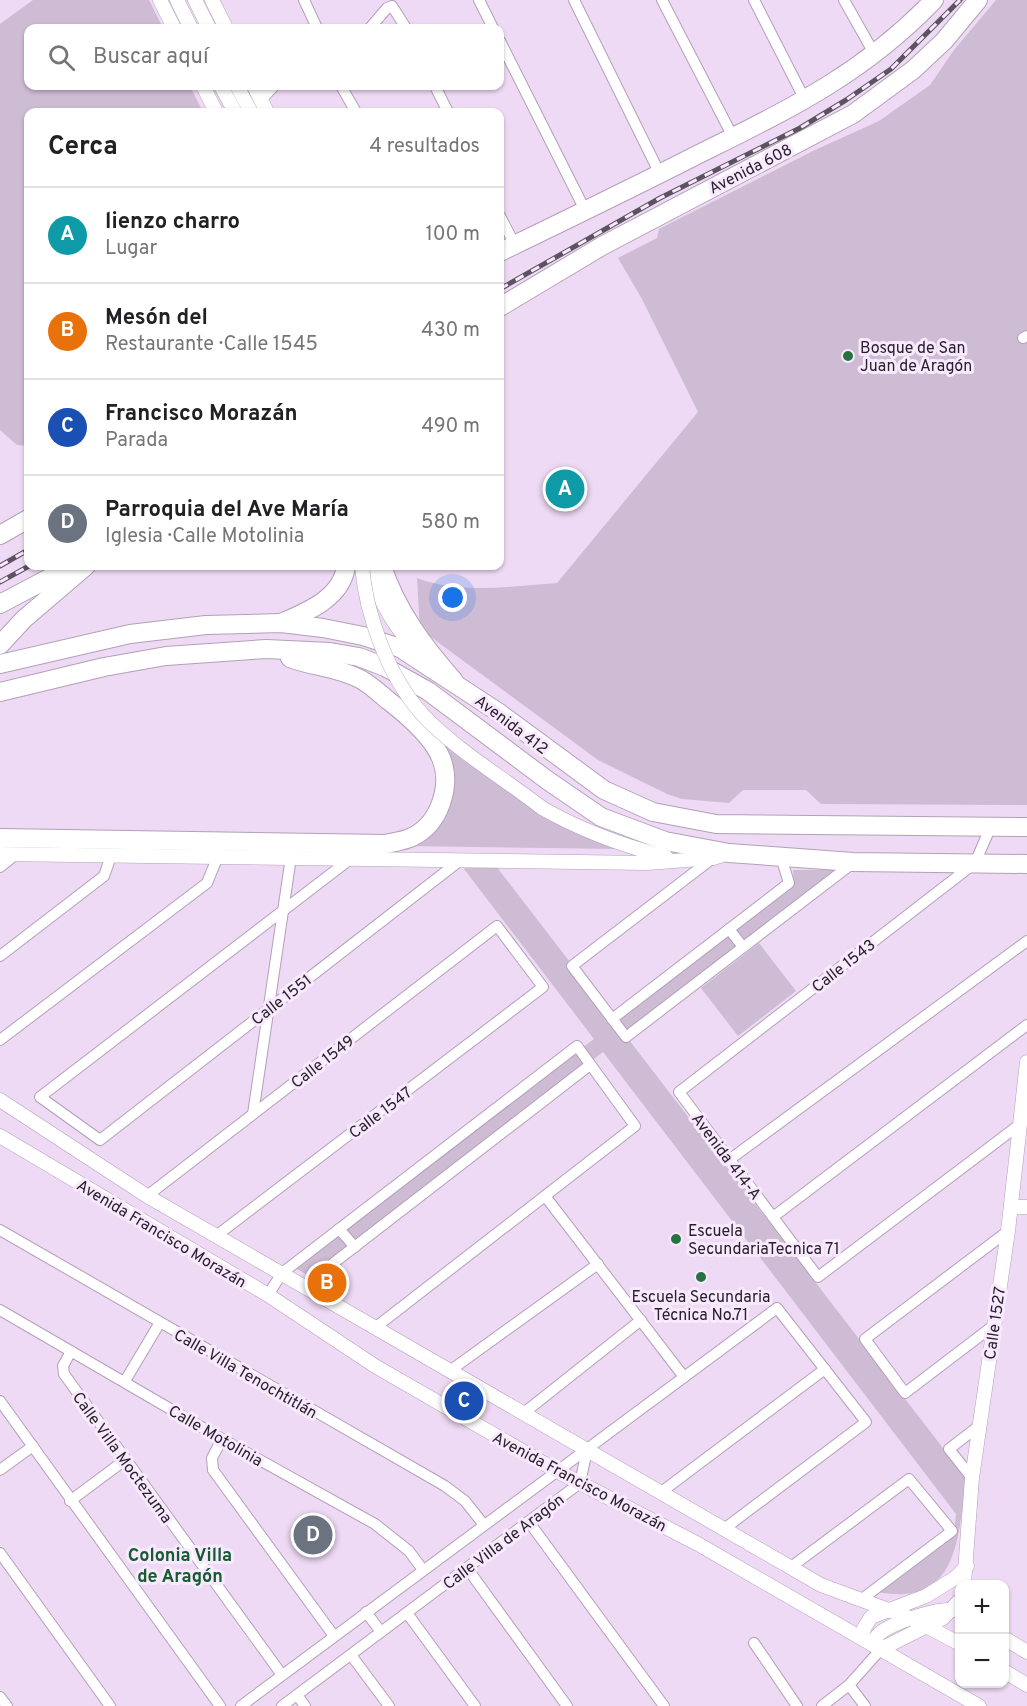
<!DOCTYPE html>
<html lang="es">
<head>
<meta charset="utf-8">
<style>
	body { margin:0; font-family:Overpass,sans-serif; background:#f2f2f2; color:#202124 }
	.controls { position:absolute; right:18px; bottom:18px; display:grid; overflow:hidden; border-radius:12px; box-shadow:0 2px 4px #0004 }
	.controls button { width:54px; height:54px; display:grid; place-items:center; padding:0; border:0; border-bottom:2px solid #e0e0e0; background:#fff; color:#202124; font:30px sans-serif }
	.you { position:absolute; left:453px; top:598px; width:21px; height:21px; margin:-15px; border:4px solid #fff; border-radius:50%; background:#1a73e8; box-shadow:0 0 0 9px #1a73e833 }
	.badge { display:grid; place-items:center; width:39px; height:39px; border-radius:50%; background:#0b8043; color:#fff; font-size:20px; font-weight:700 }
	.pin { position:absolute; translate:-50% -50%; border:3px solid #fff; box-shadow:0 2px 6px #0006 }
	.list { margin:0; padding:0; list-style:none }
	h2 { display:flex; justify-content:space-between; align-items:center; height:78px; margin:0; padding:0 24px; font-size:26px }
	h2 small { font-size:20px; font-weight:400; color:#757577 }
	.list li { display:grid; grid-template-columns:39px 1fr auto; gap:18px; align-items:center; box-sizing:border-box; height:96px; padding:0 24px; border-top:2px solid #e0e0e0 }
	.list b { display:block; font-size:22px; white-space:nowrap }
	.list p { margin:0; font-size:20px; white-space:nowrap; color:#757577 }
	.list em { font-size:20px; font-style:normal; color:#757577 }
	.icon { flex:none; width:33px; height:33px; fill:none; stroke:currentColor; stroke-width:2; stroke-linecap:round; stroke-linejoin:round }
	.map { position:relative; flex:none; width:1027px; height:1706px; overflow:hidden }
	.search { position:absolute; background:#fff; box-shadow:0 2px 4px #0004; left:24px; top:24px; width:480px; height:66px; display:flex; align-items:center; gap:15px; box-sizing:border-box; padding:0 21px; border-radius:12px; color:#757577; font-size:22px }
	.panel { position:absolute; background:#fff; box-shadow:0 2px 4px #0004; left:24px; top:108px; width:480px; height:462px; border-radius:12px }
	.map>svg:first-child { display:block }
</style>
</head>
<body>
<div class="map">
<svg width="1027" height="1706" viewBox="0 0 1027 1706">
	<rect width="100%" height="100%" fill="#eedaf4"/>
	<!-- green -->
	<g fill="#cebcd4">
		<path d="M33,0H149L163,28H28V86H190L203,112H28V446L17,445L0,430V24Z"/>
		<path d="M996,0H1027V805L821,804L806,790H743L729,803L682,799L667,794L598,760L420,629L417,578C461,595 511,586 557,583L698,412L642,299L618,258L657,238L659,229L815,150L879,121L930,85L954,50Z"/>
		<path d="M440,740L617,849L404,846L438,817Z"/>
		<path d="M469,865L496,866L616,1022L794,886L793,870H838L626,1036L966,1478C960,1519 961,1592 904,1594C895,1595 885,1593 876,1592L954,1533L956,1514L603,1052L320,1268L316,1280L295,1268L594,1039L464,869Z"/>
		<path d="M759,943L796,991L738,1036L701,988Z"/>
	</g>
	<g fill="none" stroke-linecap="round" stroke-linejoin="round">
		<defs>
			<g id="minor">
				<path d="M304,0L317,28"/>
				<path d="M479,0L493,28"/>
				<path d="M574,0L660,174"/>
				<path d="M662,0L733,137"/>
				<path d="M754,0L805,100"/>
				<path d="M844,0L875,55"/>
				<path d="M370,28L387,8L392,6L406,28"/>
				<path d="M500,41L585,210"/>
				<path d="M341,86L356,112"/>
				<path d="M435,86L448,112"/>
				<path d="M261,100L274,86"/>
				<path d="M500,216L515,245"/>
				<path d="M1023,338L1027,336"/>
				<path d="M991,826L975,863L679,1092L818,1277L1019,1125"/>
				<path d="M353,857L40,1097L100,1140L462,859"/>
				<path d="M713,858L572,966L626,1037L853,863"/>
				<path d="M0,867L16,854"/>
				<path d="M729,929L743,947"/>
				<path d="M0,956L104,876L111,856"/>
				<path d="M612,1019L789,883L781,857"/>
				<path d="M0,1040L207,883L218,856"/>
				<path d="M253,1114L291,857"/>
				<path d="M729,1160L1027,941"/>
				<path d="M147,1196L497,926L543,987L216,1236"/>
				<path d="M545,1196L684,1377"/>
				<path d="M773,1217L1027,1025"/>
				<path d="M339,1229L355,1247"/>
				<path d="M0,1230L445,1486L465,1501L484,1525"/>
				<path d="M268,1295L282,1273L577,1046L635,1126L376,1327"/>
				<path d="M321,1296L322,1272L590,1065"/>
				<path d="M0,1310L222,1439L375,1524L409,1551L423,1570"/>
				<path d="M993,1326L905,1393L865,1339L1008,1231"/>
				<path d="M71,1351L63,1366L64,1374L282,1675"/>
				<path d="M451,1370L598,1264"/>
				<path d="M125,1381L159,1324"/>
				<path d="M0,1401L220,1706"/>
				<path d="M525,1412L641,1320"/>
				<path d="M222,1439L212,1458L213,1470L334,1636"/>
				<path d="M0,1470L33,1446"/>
				<path d="M972,1478L949,1449L979,1426"/>
				<path d="M660,1493L825,1369"/>
				<path d="M70,1501L125,1460"/>
				<path d="M529,1522L664,1706"/>
				<path d="M0,1553L110,1706"/>
				<path d="M791,1567L909,1479L952,1531L862,1599"/>
				<path d="M467,1568L567,1706"/>
				<path d="M366,1612L381,1632"/>
				<path d="M407,1613L475,1706"/>
				<path d="M754,1643L797,1706"/>
				<path d="M351,1655L389,1706"/>
				<path d="M849,1685L865,1706"/>
				<path d="M297,1695L305,1706"/>
				<path d="M0,1697L7,1706"/>
				<path d="M241,1706L777,1308L866,1422L724,1529"/>
				<path d="M282,1706L580,1483L587,1450"/>
				<path d="M822,1706L849,1685L881,1649"/>
			</g>
			<g id="tertiary">
				<path d="M160,0L174,28"/>
				<path d="M177,0L191,28"/>
				<path d="M195,0L209,28"/>
				<path d="M212,0L226,28"/>
				<path d="M203,86L216,112"/>
				<path d="M221,86L235,112"/>
				<path d="M237,86L251,112"/>
				<path d="M254,86L267,112"/>
				<path d="M373,566C375,601 399,632 422,657"/>
				<path d="M542,808C582,831 621,845 666,857"/>
				<path d="M0,854L647,863L713,858L726,854"/>
				<path d="M0,1100L147,1196L821,1585L913,1619L960,1644"/>
				<path d="M0,1136L268,1295L375,1366L557,1471L698,1544L979,1706"/>
				<path d="M1011,1207H1027"/>
				<path d="M964,1584L972,1478L1008,1231L1027,1062"/>
				<path d="M863,1638L864,1628L871,1617L926,1596L955,1578L967,1566"/>
				<path d="M1004,1638L1027,1652"/>
				<path d="M873,1645C875,1641 876,1636 880,1633C894,1622 944,1605 960,1611"/>
				<path d="M881,1649L943,1618L960,1600"/>
				<path d="M1004,1671L1027,1685"/>
			</g>
			<g id="primary">
				<path d="M0,664L130,634L206,625L281,623L323,628L363,636L400,648L498,712L604,790L653,812L716,824L1027,827"/>
				<path d="M0,692L104,667L166,656L266,649L330,652L359,657L385,667L428,691L547,780L601,817L665,841L729,853L853,862L1027,864"/>
				<path d="M0,838L385,844C394,842 404,841 412,837C440,824 452,785 441,758C432,736 407,715 389,701C380,694 370,684 360,679C337,667 313,667 290,658"/>
			</g>
			<g id="trunk">
				<path d="M500,252C564,221 628,190 691,158C785,111 860,77 934,0"/>
				<path d="M500,307L602,246L853,114L913,70L944,41L978,0"/>
				<path d="M0,535L28,519"/>
				<path d="M382,566C397,611 423,646 454,681"/>
				<path d="M0,604L72,566"/>
				<path d="M281,623C307,612 342,598 346,566"/>
				<path d="M0,645L24,619L86,566"/>
			</g>
		</defs>
		<!-- minor casing -->
		<use href="#minor" stroke="#b2a0b8" stroke-width="12"/>
		<!-- tertiary casing -->
		<use href="#tertiary" stroke="#b2a0b8" stroke-width="15"/>
		<!-- primary casing -->
		<use href="#primary" stroke="#b2a0b8" stroke-width="20"/>
		<!-- trunk casing -->
		<use href="#trunk" stroke="#b2a0b8" stroke-width="20"/>
		<!-- minor -->
		<use href="#minor" stroke="#fff" stroke-width="10"/>
		<!-- tertiary -->
		<use href="#tertiary" stroke="#fff" stroke-width="14"/>
		<!-- primary -->
		<use href="#primary" stroke="#fff" stroke-width="18"/>
		<!-- trunk -->
		<use href="#trunk" stroke="#fff" stroke-width="18"/>
		<defs>
			<g id="rail">
				<path d="M500,289L660,198L800,128L846,100L891,69L960,0"/>
				<path d="M0,566L28,550"/>
				<path d="M0,582L29,566"/>
			</g>
		</defs>
		<!-- rail casing -->
		<use href="#rail" stroke="#5d5360" stroke-width="5"/>
		<!-- rail -->
		<use href="#rail" stroke="#f9e9fe" stroke-width="3" stroke-dasharray="9" stroke-linecap="butt"/>
		<defs>
			<path id="tertiary-bridge" d="M362,566C366,615 388,676 422,714C453,748 505,779 542,808"/>
		</defs>
		<!-- tertiary-bridge casing -->
		<use href="#tertiary-bridge" stroke="#b2a0b8" stroke-width="15" stroke-linecap="butt"/>
		<!-- tertiary-bridge -->
		<use href="#tertiary-bridge" stroke="#fff" stroke-width="14"/>
	</g>
	<!-- markers -->
	<g fill="#267341" stroke="#f9e9fe" stroke-width="2">
		<circle cx="848" cy="356" r="6"/>
		<circle cx="676" cy="1239" r="6"/>
		<circle cx="701" cy="1277" r="6"/>
	</g>
	<g text-anchor="middle" stroke-width="6" stroke-linejoin="round" paint-order="stroke">
		<!-- street labels -->
		<g font-size="16" fill="#28212a" stroke="#f9e9fe">
			<text transform="translate(750 168) rotate(-27)" y="6">Avenida 608</text>
			<text transform="translate(512 724) rotate(37)" y="6">Avenida 412</text>
			<text transform="translate(843 965) rotate(-38)" y="6">Calle 1543</text>
			<text transform="translate(281 999) rotate(-38)" y="6">Calle 1551</text>
			<text transform="translate(322 1061) rotate(-38)" y="6">Calle 1549</text>
			<text transform="translate(380 1112) rotate(-37)" y="6">Calle 1547</text>
			<text transform="translate(727 1156) rotate(53)" y="6">Avenida 414-A</text>
			<text transform="translate(162 1233) rotate(31)" y="6">Avenida Francisco Morazán</text>
			<text transform="translate(994 1323) rotate(-82)" y="6">Calle 1527</text>
			<text transform="translate(246 1373) rotate(30)" y="6">Calle Villa Tenochtitlán</text>
			<text transform="translate(216 1435) rotate(30)" y="6">Calle Motolinia</text>
			<text transform="translate(123 1457) rotate(54)" y="6">Calle Villa Moctezuma</text>
			<text transform="translate(580 1481) rotate(28)" y="6">Avenida Francisco Morazán</text>
			<text transform="translate(503 1541) rotate(-37)" y="6">Calle Villa de Aragón</text>
		</g>
		<!-- poi labels -->
		<g font-size="16" fill="#28212a" stroke="#f9e9fe" text-anchor="start">
			<text x="860" y="353">Bosque de San<tspan x="860" dy="18">Juan de Aragón</tspan></text>
			<text x="688" y="1236">Escuela<tspan x="688" dy="18">SecundariaTecnica 71</tspan></text>
			<text x="701" y="1302" text-anchor="middle">Escuela Secundaria<tspan x="701" dy="18">Técnica No.71</tspan></text>
		</g>
		<!-- neighbourhood labels -->
		<g font-size="18" font-weight="bold" fill="#155d31" stroke="#f9e9fe">
			<text x="180" y="1561">Colonia Villa<tspan x="180" dy="21">de Aragón</tspan></text>
		</g>
	</g>
</svg>
<div class="controls">
<button>+</button>
<button>−</button>
</div>
<div class="you"></div>
<div class="pin badge" style="left:565px;top:489px;background:#0f9aa8">A</div>
<div class="pin badge" style="left:327px;top:1283px;background:#e8710a">B</div>
<div class="pin badge" style="left:464px;top:1401px;background:#1a4fb4">C</div>
<div class="pin badge" style="left:313px;top:1535px;background:#6b7280">D</div>
<div class="search"><svg class="icon" aria-label="search" viewBox="0 0 24 24"><circle cx="10" cy="10" r="6"/><path d="M15 15l6 6"/></svg>Buscar aquí</div>
<section class="panel">
<h2>Cerca<small>4 resultados</small></h2>
<ul class="list">
<li><span class="badge" style="background:#0f9aa8">A</span><div><b>lienzo charro</b><p>Lugar</p></div><em>100 m</em></li>
<li><span class="badge" style="background:#e8710a">B</span><div><b>Mesón del</b><p>Restaurante · Calle 1545</p></div><em>430 m</em></li>
<li><span class="badge" style="background:#1a4fb4">C</span><div><b>Francisco Morazán</b><p>Parada</p></div><em>490 m</em></li>
<li><span class="badge" style="background:#6b7280">D</span><div><b>Parroquia del Ave María</b><p>Iglesia · Calle Motolinia</p></div><em>580 m</em></li>
</ul>
</section>
</div>
</body>
</html>
